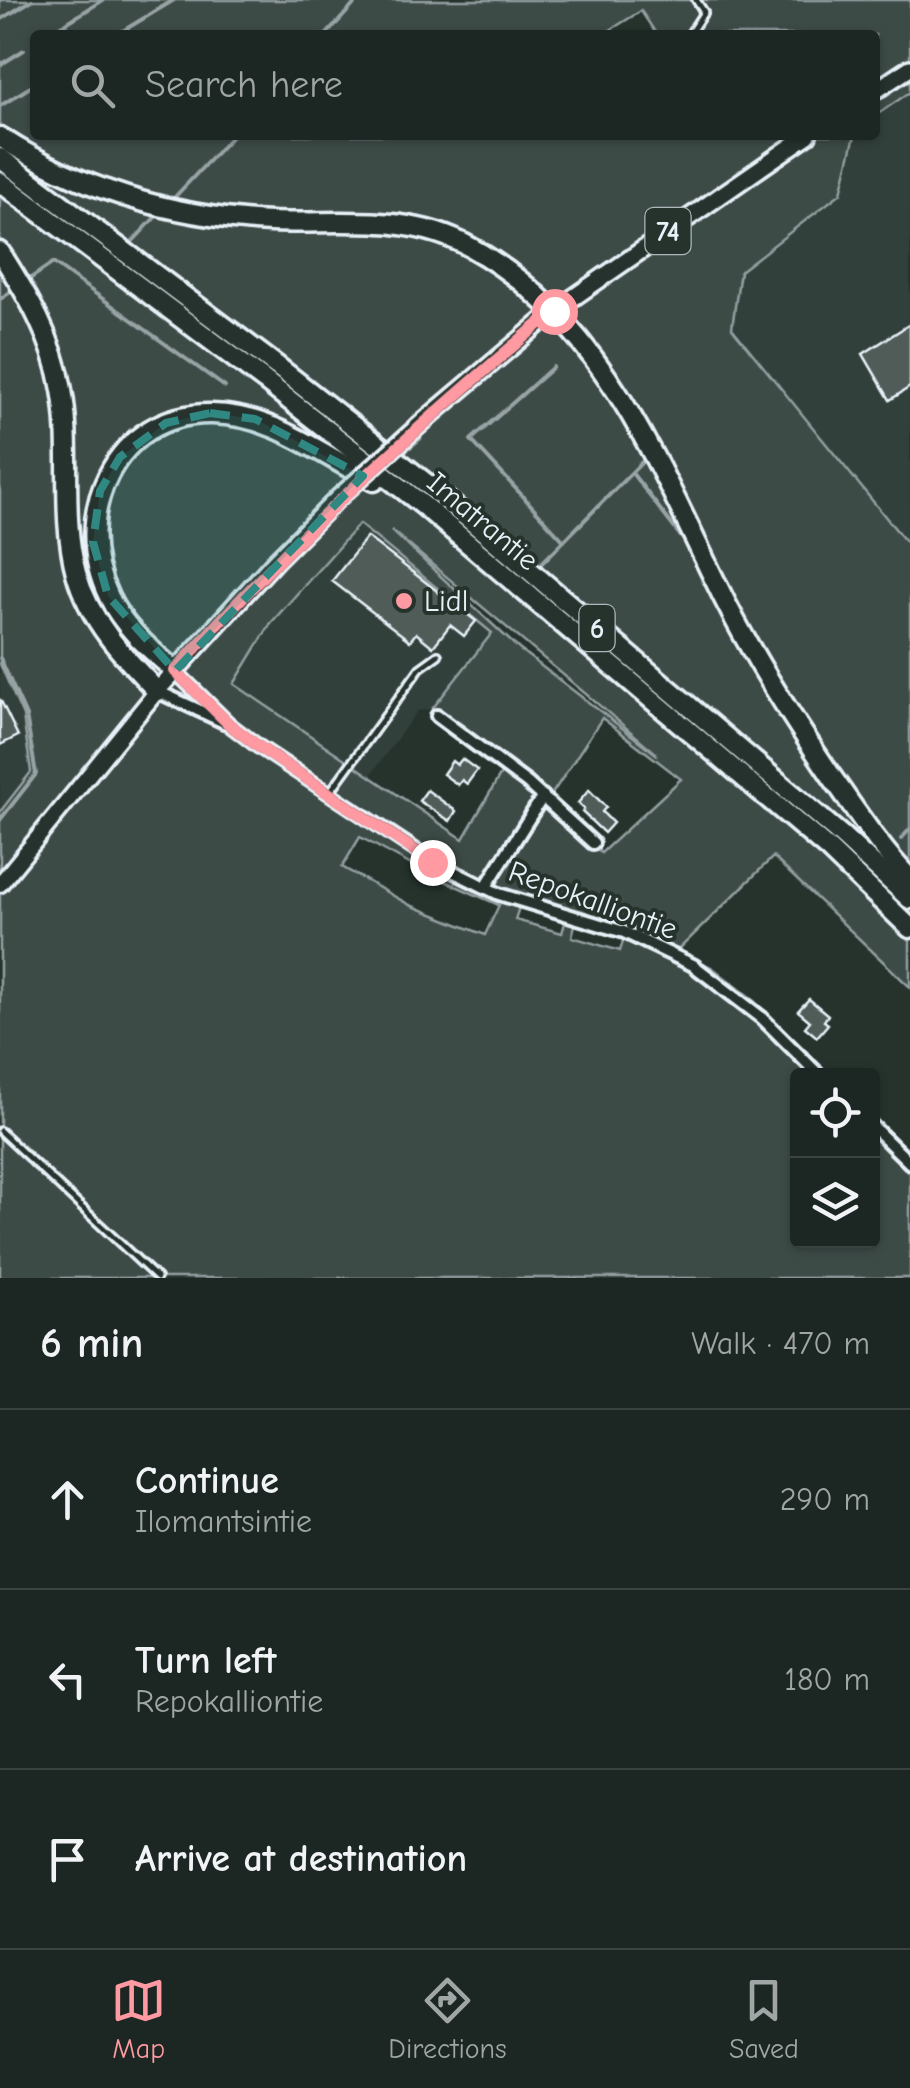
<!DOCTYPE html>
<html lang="en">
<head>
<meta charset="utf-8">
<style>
	body { margin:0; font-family:"Comic Neue",sans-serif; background:#29322f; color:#f1f3f6 }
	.controls { position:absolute; right:30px; bottom:30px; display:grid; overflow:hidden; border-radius:10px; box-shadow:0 2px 8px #0004 }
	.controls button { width:90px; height:90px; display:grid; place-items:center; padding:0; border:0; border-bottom:2px solid #3a4340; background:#1c2622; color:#f1f3f6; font:50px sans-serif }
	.stop { position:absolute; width:30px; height:30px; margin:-22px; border:8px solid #ff9aa2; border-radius:50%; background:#fff }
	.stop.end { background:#ff9aa2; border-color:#fff; box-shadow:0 2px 10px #0008 }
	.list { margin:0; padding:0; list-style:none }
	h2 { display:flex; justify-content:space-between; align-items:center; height:130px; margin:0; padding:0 40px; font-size:42px }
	h2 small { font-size:32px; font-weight:400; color:#a0a5a5 }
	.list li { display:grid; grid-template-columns:65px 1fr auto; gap:30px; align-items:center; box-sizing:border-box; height:180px; padding:0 40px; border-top:2px solid #3a4340 }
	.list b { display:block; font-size:38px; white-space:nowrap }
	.list p { margin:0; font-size:32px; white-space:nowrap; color:#a0a5a5 }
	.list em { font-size:32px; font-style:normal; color:#a0a5a5 }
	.icon { flex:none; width:55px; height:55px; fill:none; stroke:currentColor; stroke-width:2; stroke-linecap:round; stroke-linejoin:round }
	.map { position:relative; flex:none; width:910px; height:1278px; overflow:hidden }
	.search { position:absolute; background:#1c2622; box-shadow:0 2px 8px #0004; left:30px; right:30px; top:30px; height:110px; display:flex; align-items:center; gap:25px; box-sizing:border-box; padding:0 35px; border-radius:10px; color:#a0a5a5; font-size:38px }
	.sheet { height:670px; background:#1c2622 }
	nav { display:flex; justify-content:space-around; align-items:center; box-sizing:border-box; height:140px; border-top:2px solid #3a4340; background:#1c2622; font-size:28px; color:#a0a5a5 }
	nav a { display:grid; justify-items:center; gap:5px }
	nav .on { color:#ff9aa2 }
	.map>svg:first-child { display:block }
</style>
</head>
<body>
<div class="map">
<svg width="910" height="1278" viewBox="0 0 910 1278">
	<rect width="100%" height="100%" fill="#26332d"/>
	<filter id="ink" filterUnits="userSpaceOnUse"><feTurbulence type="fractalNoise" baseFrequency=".01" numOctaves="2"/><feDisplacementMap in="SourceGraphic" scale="20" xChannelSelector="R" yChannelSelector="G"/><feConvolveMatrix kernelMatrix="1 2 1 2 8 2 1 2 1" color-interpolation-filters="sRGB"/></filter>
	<g filter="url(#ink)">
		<!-- built -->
		<g fill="#333f3a">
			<path d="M910,92V547L732,328L740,271L841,193L855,135H875V116Z"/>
			<path d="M360,523L493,633L432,709L417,711L370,776L233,684L271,623Z"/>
			<path d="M0,664L23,716L31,773L0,812Z"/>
		</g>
		<!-- green -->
		<g fill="#3e4b47" stroke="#939ea0" stroke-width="2.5" fill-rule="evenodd">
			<path d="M0,0H910V92L875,116V35H657L641,11L602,35H35V135H855L841,193L740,271L732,328L910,547V987L773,857L678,950L713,968L750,997L831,1075L798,1076V1240H872L873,1116L910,1153V1278H0V888L208,639L352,497L421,439L422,427L560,312L430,222L372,213L282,216L189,207L73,171L0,129ZM359,524L492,633L432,709L506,765L463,839L234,684L271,623ZM391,530L656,753V754L519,649ZM602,718L681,779L601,853L546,803ZM360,837L424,872L499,905L485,935L410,905L342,867ZM520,904L567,916L562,933L515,920ZM576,920L625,935L620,951L572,937Z"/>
			<path d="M3,148L141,207L428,233L467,250L545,309L358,469L275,424L187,413L106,470L93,564L169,670L0,879V812L31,772L23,716L0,664V149Z"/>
			<path d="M188,420L254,422L354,474L174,665L122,611L97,541L111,476L149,436Z"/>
		</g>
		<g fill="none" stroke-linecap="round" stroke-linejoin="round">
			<!-- stream -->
			<g stroke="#98a3a5" stroke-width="4">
				<path d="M0,20L32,0"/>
				<path d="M47,35L103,0"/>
				<path d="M116,35L174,0"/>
				<path d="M326,35L358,0"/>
				<path d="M0,65L24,50"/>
				<path d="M0,106L35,84"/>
				<path d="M171,201L233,135"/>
				<path d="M133,241L161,211"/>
				<path d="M31,278L53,263L225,387"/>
				<path d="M0,299L12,291"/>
				<path d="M553,367L471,440L564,541"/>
				<path d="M632,473L689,547"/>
				<path d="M537,568L646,458"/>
				<path d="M0,658L26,716L36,774L0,820"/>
				<path d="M901,839L910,829"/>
			</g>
		</g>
		<!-- building -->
		<g fill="#505c59" stroke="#e8f1f8" stroke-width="2.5">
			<path d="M910,324V387L890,400L863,354Z"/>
			<path d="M367,537L476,621L464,636L450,625L433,647L416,633L410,641L332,581Z"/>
			<path d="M0,699L18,736L0,745Z"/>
			<path d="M462,759L477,770L467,784L462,780L458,785L443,774L452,761L457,765Z"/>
			<path d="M427,790L456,811L450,821L419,801Z"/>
			<path d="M589,790L606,807L602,812L613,823L604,833L582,812L584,809L578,803Z"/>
			<path d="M809,999L828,1015L824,1021L828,1024L817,1037L805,1027L810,1021L798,1011Z"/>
		</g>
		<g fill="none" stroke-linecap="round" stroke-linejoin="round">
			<defs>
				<g id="lane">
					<path d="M689,35L704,12L696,0"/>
					<path d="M330,792L420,668L438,655"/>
					<path d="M0,1131L157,1278"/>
				</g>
				<g id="street">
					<path d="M175,671L230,725L259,747L432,861L499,894L624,932L693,965L762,1018L820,1076"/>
					<path d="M157,691L224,722"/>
					<path d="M437,716L527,783L593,843"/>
					<path d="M485,888L543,796"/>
					<path d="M872,1126L910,1163"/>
				</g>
				<path id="secondary" d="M0,884L157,691"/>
				<g id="primary">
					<path d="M875,91L910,68"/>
					<path d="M425,420L554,311L808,135"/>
					<path d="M157,691L275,561L338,498"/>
				</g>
				<g id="highway">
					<path d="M0,137C81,190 174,217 271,222C339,225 407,212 470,247C606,322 660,472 726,603C757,664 794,721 832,777C857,812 880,848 910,879"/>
					<path d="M0,158L277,366L436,491L842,836L910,899"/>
					<path d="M0,182L265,381L424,506L829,850L910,928"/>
					<path d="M0,252C27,294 54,340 62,390C73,450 60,514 76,573C89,621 124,657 157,691"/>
					<path d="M175,671C150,649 123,627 109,597C69,516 114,412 212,414C274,415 321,455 374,481"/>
				</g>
			</defs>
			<!-- lane casing -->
			<use href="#lane" stroke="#e8f1f8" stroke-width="12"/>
			<!-- street casing -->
			<use href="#street" stroke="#e8f1f8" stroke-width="18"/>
			<!-- secondary casing -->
			<use href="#secondary" stroke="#e8f1f8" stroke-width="21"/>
			<!-- primary casing -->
			<use href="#primary" stroke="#e8f1f8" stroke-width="22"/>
			<!-- highway casing -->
			<use href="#highway" stroke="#e8f1f8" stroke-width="25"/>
			<!-- lane -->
			<use href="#lane" stroke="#26332d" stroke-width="5"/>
			<!-- street -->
			<use href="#street" stroke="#26332d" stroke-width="10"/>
			<!-- secondary -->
			<use href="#secondary" stroke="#26332d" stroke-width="14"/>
			<!-- primary -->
			<use href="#primary" stroke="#26332d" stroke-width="15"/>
			<!-- highway -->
			<use href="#highway" stroke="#26332d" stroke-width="18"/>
			<defs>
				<path id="primary-bridge" d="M338,498L425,420"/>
			</defs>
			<!-- primary-bridge casing -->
			<use href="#primary-bridge" stroke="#e8f1f8" stroke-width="22" stroke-linecap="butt"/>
			<!-- primary-bridge -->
			<use href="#primary-bridge" stroke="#26332d" stroke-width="15"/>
		</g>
	</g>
	<g fill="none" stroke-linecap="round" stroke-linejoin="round" filter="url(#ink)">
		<!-- route -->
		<path stroke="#ff9aa2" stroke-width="12" d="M432,862L259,747L230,725L175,671C293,536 418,427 554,311"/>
	</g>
	<!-- marked area -->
	<path fill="#308883" fill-opacity="0.2" stroke="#308883" stroke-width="8" stroke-dasharray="20 12" stroke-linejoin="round" d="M210,413L255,419L363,476L175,671L108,596L93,542L100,491L120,457L166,423Z"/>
	<!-- markers -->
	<circle fill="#ff9aa2" stroke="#26332d" stroke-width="4" cx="404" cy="601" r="10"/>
	<g text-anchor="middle" stroke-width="8" stroke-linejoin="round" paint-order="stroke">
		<!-- shield labels -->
		<g fill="#26332d" stroke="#aeb8bb" stroke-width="2.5">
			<rect x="645.5" y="208" width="45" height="46" rx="8"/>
			<rect x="579.5" y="605" width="35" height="46" rx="8"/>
		</g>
		<g font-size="28" font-weight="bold" fill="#e8f1f8">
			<text x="668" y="241">74</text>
			<text x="597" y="638">6</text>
		</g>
		<!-- street labels -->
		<g font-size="30" fill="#e8f1f8" stroke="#26332d">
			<text transform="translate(483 521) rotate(40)" y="10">Imatrantie</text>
			<text transform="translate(593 900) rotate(20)" y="10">Repokalliontie</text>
		</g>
		<!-- poi labels -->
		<g font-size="30" fill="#e8f1f8" stroke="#26332d" text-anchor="start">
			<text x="424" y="611">Lidl</text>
		</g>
	</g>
</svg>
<div class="controls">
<button><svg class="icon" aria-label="locate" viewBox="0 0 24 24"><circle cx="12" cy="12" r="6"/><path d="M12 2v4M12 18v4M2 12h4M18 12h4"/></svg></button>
<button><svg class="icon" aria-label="layers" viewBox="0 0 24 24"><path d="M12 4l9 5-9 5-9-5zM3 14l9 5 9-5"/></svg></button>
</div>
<div class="stop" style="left:554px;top:311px"></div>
<div class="stop end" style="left:432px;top:862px"></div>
<div class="search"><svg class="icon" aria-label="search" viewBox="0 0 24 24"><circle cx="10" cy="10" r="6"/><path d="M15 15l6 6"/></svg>Search here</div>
</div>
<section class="sheet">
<h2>6 min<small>Walk · 470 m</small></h2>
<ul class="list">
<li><svg class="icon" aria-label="ahead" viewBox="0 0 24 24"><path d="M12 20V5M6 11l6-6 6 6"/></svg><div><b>Continue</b><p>Ilomantsintie</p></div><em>290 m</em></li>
<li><svg class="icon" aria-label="left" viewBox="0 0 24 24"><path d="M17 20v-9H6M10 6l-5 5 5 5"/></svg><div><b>Turn left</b><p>Repokalliontie</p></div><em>180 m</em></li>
<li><svg class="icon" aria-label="arrive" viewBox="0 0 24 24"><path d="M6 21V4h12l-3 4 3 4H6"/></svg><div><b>Arrive at destination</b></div></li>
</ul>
</section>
<nav>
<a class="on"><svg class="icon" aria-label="map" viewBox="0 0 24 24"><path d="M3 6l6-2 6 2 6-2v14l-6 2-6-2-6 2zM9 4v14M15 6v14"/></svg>Map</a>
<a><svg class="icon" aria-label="directions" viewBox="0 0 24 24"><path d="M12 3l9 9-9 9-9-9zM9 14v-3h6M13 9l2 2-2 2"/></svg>Directions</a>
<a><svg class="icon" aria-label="saved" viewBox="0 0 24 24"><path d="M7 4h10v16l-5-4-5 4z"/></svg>Saved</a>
</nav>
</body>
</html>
